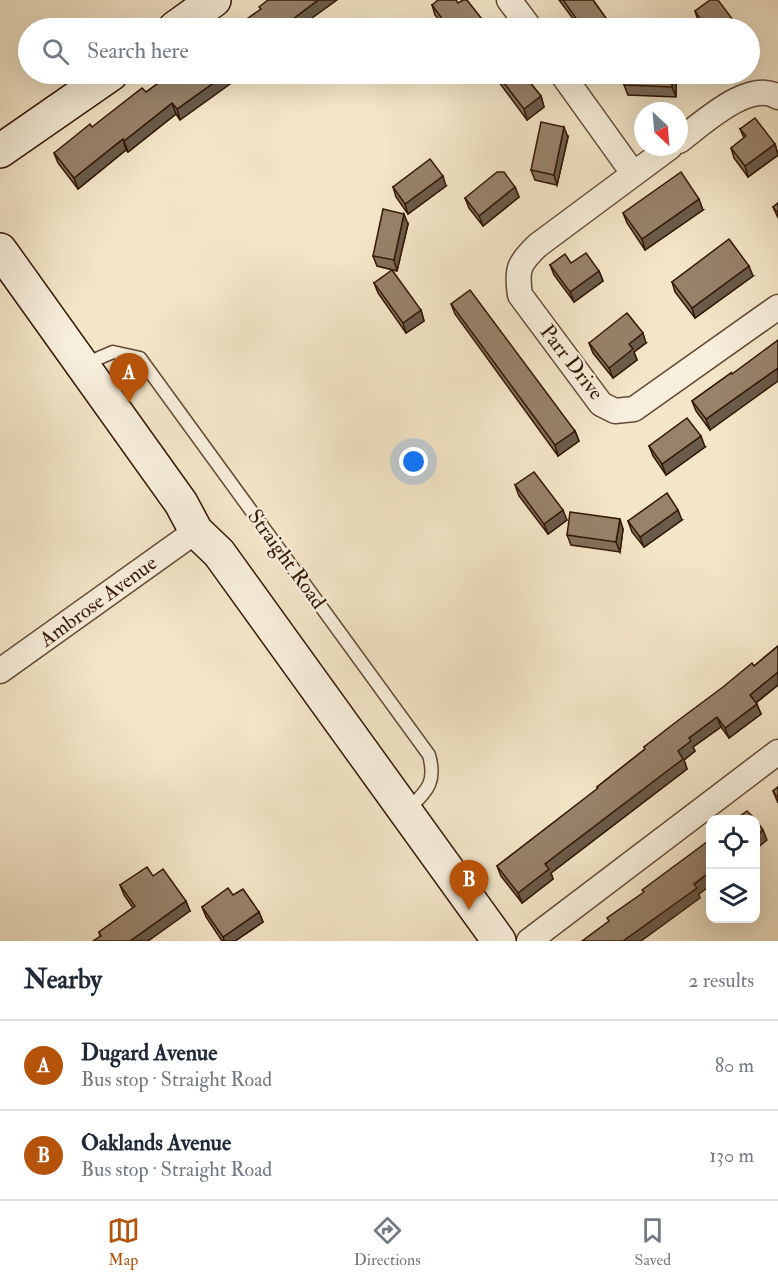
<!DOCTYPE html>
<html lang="en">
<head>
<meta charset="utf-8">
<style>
	body { margin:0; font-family:"IM FELL Double Pica",serif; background:#f2f2f3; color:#1f2937 }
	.controls { position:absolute; right:18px; bottom:18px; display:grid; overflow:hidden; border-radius:12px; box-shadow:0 6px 24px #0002 }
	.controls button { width:54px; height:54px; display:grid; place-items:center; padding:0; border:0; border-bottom:2px solid #e0e1e3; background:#fff; color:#1f2937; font:30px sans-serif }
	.compass { position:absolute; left:634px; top:102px; width:54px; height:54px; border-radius:50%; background:#fff; box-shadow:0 6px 24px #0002; rotate:154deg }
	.you { position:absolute; left:414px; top:462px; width:21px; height:21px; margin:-15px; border:4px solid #fff; border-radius:50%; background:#1a73e8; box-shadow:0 0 0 9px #1a73e833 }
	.badge { display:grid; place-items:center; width:39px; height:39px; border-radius:50%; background:#b45309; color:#fff; font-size:20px; font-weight:700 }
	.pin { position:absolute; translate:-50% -50px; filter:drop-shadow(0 2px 3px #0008) }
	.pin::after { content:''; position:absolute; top:32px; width:21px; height:18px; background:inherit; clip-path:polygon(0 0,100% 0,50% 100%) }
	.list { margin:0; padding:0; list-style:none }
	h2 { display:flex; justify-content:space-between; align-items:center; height:78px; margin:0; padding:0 24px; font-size:26px }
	h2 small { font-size:20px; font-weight:400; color:#747a83 }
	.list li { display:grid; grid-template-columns:39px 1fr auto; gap:18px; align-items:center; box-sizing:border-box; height:90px; padding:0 24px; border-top:2px solid #e0e1e3 }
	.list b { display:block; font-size:22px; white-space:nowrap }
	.list p { margin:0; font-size:20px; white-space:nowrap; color:#747a83 }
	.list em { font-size:20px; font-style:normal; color:#747a83 }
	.icon { flex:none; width:33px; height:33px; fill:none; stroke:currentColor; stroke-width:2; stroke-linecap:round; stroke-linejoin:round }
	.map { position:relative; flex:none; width:778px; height:941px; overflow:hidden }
	.search { position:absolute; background:#fff; box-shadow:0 6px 24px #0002; left:18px; right:18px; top:18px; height:66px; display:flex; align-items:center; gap:15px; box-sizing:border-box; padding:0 21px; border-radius:33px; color:#747a83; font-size:22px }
	.sheet { height:258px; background:#fff }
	nav { display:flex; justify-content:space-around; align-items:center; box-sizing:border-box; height:84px; border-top:2px solid #e0e1e3; background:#fff; font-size:16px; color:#747a83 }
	nav a { display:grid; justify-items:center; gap:3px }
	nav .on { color:#b45309 }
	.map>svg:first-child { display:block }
</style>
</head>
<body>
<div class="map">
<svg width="778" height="941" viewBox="0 0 778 941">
	<rect width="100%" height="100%" fill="#f3e5c7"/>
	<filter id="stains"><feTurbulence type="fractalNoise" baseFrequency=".00333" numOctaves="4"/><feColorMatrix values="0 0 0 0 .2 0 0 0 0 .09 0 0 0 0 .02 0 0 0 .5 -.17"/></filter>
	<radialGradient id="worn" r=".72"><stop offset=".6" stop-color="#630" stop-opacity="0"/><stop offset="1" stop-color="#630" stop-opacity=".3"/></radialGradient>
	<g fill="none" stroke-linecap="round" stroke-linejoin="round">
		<defs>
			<path id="lane" d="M85,364L113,352L140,358L429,755C437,784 426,791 407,811"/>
			<g id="street">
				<path d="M509,0L530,28"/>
				<path d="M562,74L633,173"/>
				<path d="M679,141C702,124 749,79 778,97"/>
				<path d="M670,147L538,245C519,263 516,269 520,295L601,404L615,411L634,409L778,307"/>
				<path d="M0,671L196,531"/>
				<path d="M529,941L778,752"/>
			</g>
			<g id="secondary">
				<path d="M175,28L214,0"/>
				<path d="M0,151L111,74"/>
				<path d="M0,250L181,503L196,531L219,553L499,941"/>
			</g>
		</defs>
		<!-- lane casing -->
		<use href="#lane" stroke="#644a36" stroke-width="15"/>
		<!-- street casing -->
		<use href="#street" stroke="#644a36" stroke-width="27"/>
		<!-- secondary casing -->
		<use href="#secondary" stroke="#341705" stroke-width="36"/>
		<!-- lane -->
		<use href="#lane" stroke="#f7eedb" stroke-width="12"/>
		<!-- street -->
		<use href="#street" stroke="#f7eedb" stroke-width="24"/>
		<!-- secondary -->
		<use href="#secondary" stroke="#f7eedb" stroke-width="33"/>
	</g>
	<!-- wall -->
	<g fill="#82705b" stroke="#341705" stroke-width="1.5">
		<path d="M559,0H593L613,28H580Z"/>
		<path d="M458,3L489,28H446L435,15L432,5Z"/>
		<path d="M695,11L739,28L702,26L698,21Z"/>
		<path d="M171,74L180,120L176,114L128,152L126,150L78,189L58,163L54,153L146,92Z"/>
		<path d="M493,74H523L541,96L544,107L527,120Z"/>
		<path d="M625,74H676V97L628,95L624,85Z"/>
		<path d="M740,129L775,144L778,154V155L748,177L734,158L731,148L744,138Z"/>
		<path d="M568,137L557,185L535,180L531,170Z"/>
		<path d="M446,186L408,214L396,197L393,187Z"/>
		<path d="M515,187L519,197L483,226L469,208L465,198Z"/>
		<path d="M778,203V218L773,207Z"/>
		<path d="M703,210L645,250L627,223L623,213Z"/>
		<path d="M408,224L397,271L377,266L373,256Z"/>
		<path d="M550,265L599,271L603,281L574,302L554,275Z"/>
		<path d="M753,276L695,318L675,292L672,282Z"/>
		<path d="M374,283L421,310L424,321L406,333L378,293Z"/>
		<path d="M451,304L575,431L579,441L558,456L455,314Z"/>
		<path d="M589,343H646L634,352L637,360L613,378L593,353Z"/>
		<path d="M731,373L710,430L696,411L692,401Z"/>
		<path d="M649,446L705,447L666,475L653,456Z"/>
		<path d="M515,485L567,520L548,534L519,496Z"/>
		<path d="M682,520L644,547L632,532L628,521Z"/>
		<path d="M623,529L620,552L571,545L567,535Z"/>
		<path d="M778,646V685L756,703L761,714L729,738L721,727L693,747L695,751L684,760L687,769L551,873L553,879L522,903L501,876L497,866L598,789L597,787L645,749L644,747L754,666Z"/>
		<path d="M778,787V803L773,791Z"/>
		<path d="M153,876L190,911L100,936L99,932L133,908L124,895L120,885Z"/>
		<path d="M233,895L259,912L263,922L235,941H222L206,917L202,907Z"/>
	</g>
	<!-- shaded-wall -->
	<g fill="#6a5b4a" stroke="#341705" stroke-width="1.5">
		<path d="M318,0H337L298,28H281Z"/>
		<path d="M459,24L461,28H453Z"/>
		<path d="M226,74H244L180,120L177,109Z"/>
		<path d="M672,74H676V97L672,87Z"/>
		<path d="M541,96L544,107L527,120L524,109Z"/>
		<path d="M172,103L176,114L128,152L124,141Z"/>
		<path d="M564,127L568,137L557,185L554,175Z"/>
		<path d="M123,139L126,150L78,189L74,178Z"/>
		<path d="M775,144L778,155L748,177L745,166Z"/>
		<path d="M443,176L446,186L408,214L405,204Z"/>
		<path d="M515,187L519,197L483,226L479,216Z"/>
		<path d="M699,199L703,210L645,250L642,239Z"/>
		<path d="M404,214L408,224L397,271L394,260Z"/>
		<path d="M749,266L753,276L695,318L692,308Z"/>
		<path d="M599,271L603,281L574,302L570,292Z"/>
		<path d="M421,310L424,321L406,333L403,323Z"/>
		<path d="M643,333L646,343L634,352L637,360L613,378L609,368L629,344Z"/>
		<path d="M778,368V381L710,430L706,419Z"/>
		<path d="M575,431L579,441L558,456L555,445Z"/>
		<path d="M701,436L705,447L666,475L662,464Z"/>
		<path d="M563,510L567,520L548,534L544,524Z"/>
		<path d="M678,510L682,520L644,547L640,537Z"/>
		<path d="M620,519L623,529L620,552L616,542Z"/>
		<path d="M778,672V685L753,705L750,695Z"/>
		<path d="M757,704L761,714L729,738L725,728Z"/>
		<path d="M717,717L721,727L693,747L695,751L684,760L687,769L551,873L553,879L522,903L518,893L545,864L678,751L689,738Z"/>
		<path d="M763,830L767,840L756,849V836Z"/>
		<path d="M711,871V885L699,894L700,898L641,941H623Z"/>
		<path d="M186,901L190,911L148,941H130Z"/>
		<path d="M259,912L263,922L235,941H224L223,937Z"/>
	</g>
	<!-- building -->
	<g fill="#97826a" stroke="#341705" stroke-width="1.5">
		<path d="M268,0H318L281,28H234L261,9L259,7Z"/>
		<path d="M438,0H456L458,3L463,0H467L489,28H463L459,24L453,28H449L432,5Z"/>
		<path d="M563,0H593L613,28H583Z"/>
		<path d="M710,0H718L739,28H698L704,24L695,11Z"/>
		<path d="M171,74H226L177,109L172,103L124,141L123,139L74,178L54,153L90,124L92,127L142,88L146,92Z"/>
		<path d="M497,74H523L541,96L524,109Z"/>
		<path d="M625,74H672V87L624,85Z"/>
		<path d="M755,118L775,144L745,166L731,148L746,136L740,129Z"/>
		<path d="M541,122L564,127L554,175L531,170Z"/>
		<path d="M430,159L443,176L405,204L393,187Z"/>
		<path d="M497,172H504L515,187L479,216L465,198Z"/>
		<path d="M681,172L699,199L642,239L623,213Z"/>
		<path d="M778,203V213L773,207Z"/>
		<path d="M383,209L404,214L394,260L373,256Z"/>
		<path d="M729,239L749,266L692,308L672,282Z"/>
		<path d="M586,253L599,271L570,292L550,265L565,254L571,263Z"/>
		<path d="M392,270L421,310L403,323L374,283Z"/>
		<path d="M470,290L575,431L555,445L451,304Z"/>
		<path d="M627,313L643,333L629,344L633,349L609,368L589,343Z"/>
		<path d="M778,340V368L706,419L692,401L731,373L732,374Z"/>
		<path d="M687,418L701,436L662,464L649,446Z"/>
		<path d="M534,472L563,510L544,524L515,485Z"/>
		<path d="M667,493L678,510L640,537L628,521Z"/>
		<path d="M570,512L620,519L616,542L567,535Z"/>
		<path d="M778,646V672L750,695L757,704L725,728L717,717L689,738L691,741L678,751L683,759L545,864L549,869L518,893L497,866L598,788L597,787L645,749L644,747L676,722L723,687L752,663L754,666Z"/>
		<path d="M778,787V798L773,791Z"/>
		<path d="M747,811L755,819H736Z"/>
		<path d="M756,820L763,830L756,836Z"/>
		<path d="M711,839V871L694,884L697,888L623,941H582L609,921L607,918L644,892L642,890Z"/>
		<path d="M147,867L153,876L163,869L186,901L130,941H93L101,936L99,932L135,906L120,885Z"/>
		<path d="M228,888L233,895L243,889L259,912L223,937L202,907Z"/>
	</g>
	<g text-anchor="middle" stroke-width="5" stroke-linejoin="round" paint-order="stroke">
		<!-- street labels -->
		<g font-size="21" fill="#341705" stroke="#f7eedb">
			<text transform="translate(572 362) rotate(52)" y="7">Parr Drive</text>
			<text transform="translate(287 559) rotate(54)" y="7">Straight Road</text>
			<text transform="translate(98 601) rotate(-36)" y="7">Ambrose Avenue</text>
		</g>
	</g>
	<rect width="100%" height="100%" filter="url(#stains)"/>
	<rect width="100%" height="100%" fill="url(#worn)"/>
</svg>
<div class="controls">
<button><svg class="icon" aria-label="locate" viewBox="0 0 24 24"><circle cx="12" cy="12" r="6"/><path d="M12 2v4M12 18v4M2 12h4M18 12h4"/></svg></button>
<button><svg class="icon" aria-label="layers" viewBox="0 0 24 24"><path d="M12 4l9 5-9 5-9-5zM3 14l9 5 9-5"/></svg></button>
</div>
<svg class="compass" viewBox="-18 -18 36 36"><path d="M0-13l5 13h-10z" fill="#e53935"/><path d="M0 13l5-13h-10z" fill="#747a83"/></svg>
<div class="you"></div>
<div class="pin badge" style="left:129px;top:403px">A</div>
<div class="pin badge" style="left:469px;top:910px">B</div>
<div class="search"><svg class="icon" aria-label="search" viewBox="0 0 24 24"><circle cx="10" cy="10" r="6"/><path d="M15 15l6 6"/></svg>Search here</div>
</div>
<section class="sheet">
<h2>Nearby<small>2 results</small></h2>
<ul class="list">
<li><span class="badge">A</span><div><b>Dugard Avenue</b><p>Bus stop · Straight Road</p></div><em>80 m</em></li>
<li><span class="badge">B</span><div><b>Oaklands Avenue</b><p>Bus stop · Straight Road</p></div><em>130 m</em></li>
</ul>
</section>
<nav>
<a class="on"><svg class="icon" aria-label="map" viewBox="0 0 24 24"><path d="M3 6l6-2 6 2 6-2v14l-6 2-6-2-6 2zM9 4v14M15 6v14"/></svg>Map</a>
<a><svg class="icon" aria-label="directions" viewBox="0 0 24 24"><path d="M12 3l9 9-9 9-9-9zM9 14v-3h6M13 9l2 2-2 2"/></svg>Directions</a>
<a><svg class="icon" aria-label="saved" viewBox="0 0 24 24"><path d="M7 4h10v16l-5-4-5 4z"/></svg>Saved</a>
</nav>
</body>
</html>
